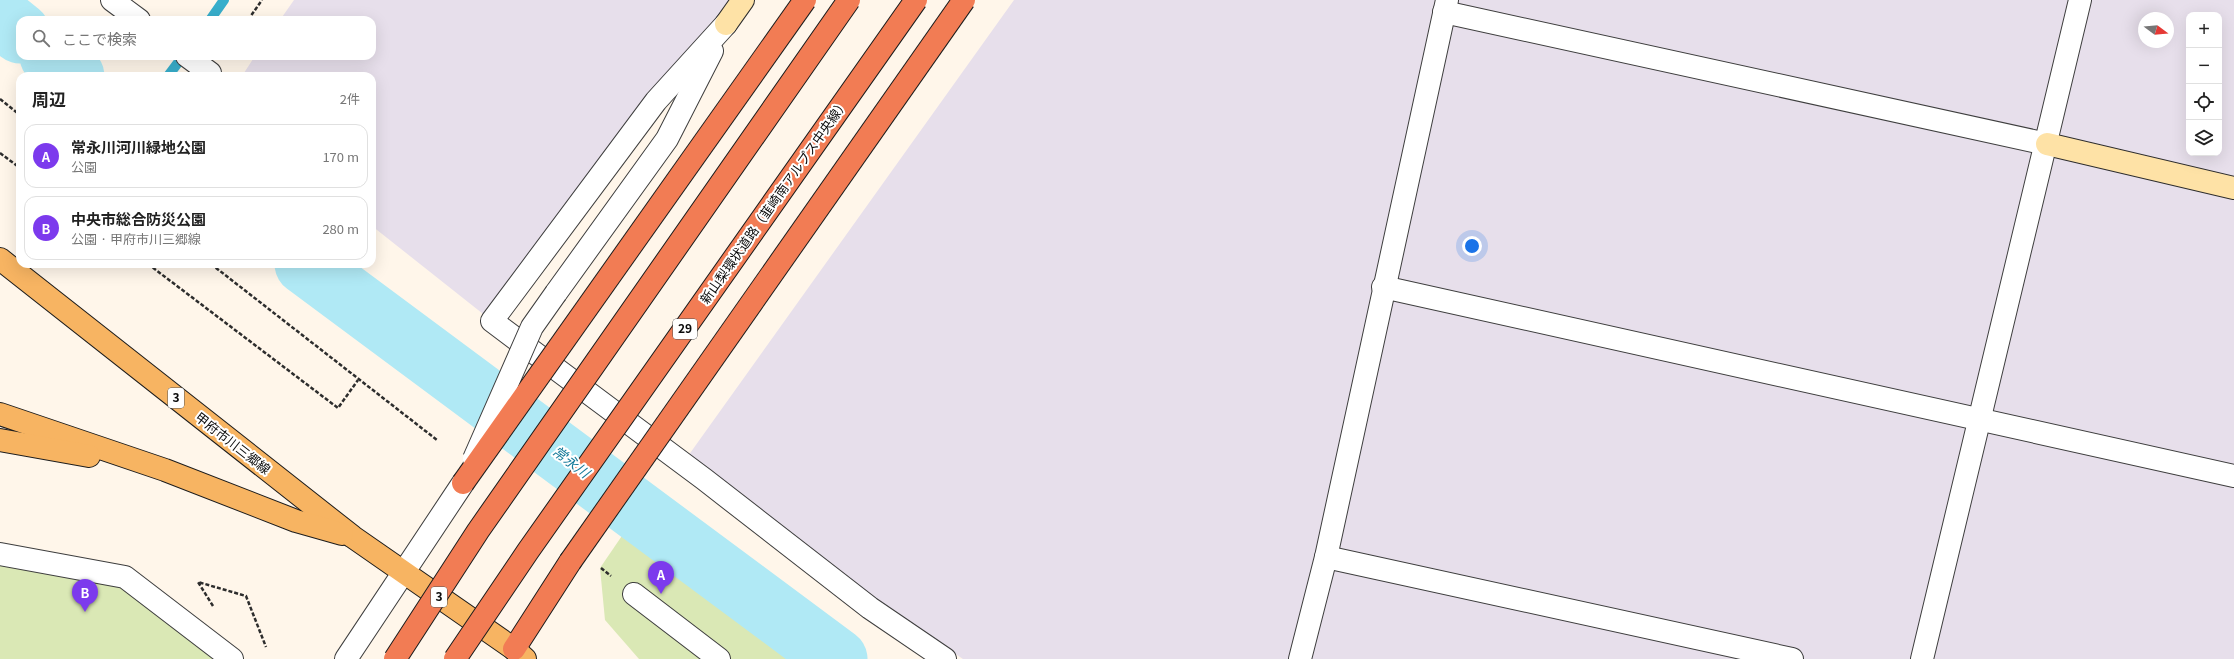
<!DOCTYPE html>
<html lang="ja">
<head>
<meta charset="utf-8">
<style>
	body { margin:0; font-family:Georgia,"Noto Sans JP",serif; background:#f6f6f6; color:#222 }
	.controls { position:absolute; right:12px; top:12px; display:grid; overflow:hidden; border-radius:8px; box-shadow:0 4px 16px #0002 }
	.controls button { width:36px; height:36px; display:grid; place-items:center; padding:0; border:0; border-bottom:1px solid #e0e0e0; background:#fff; color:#222; font:20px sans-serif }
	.compass { position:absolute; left:2138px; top:12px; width:36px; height:36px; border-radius:50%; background:#fff; box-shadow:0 4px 16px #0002; rotate:106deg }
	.you { position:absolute; left:1472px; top:246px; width:14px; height:14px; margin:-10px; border:3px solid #fff; border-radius:50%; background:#1a73e8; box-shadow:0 0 0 6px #1a73e833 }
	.badge { display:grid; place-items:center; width:26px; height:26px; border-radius:50%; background:#7c3aed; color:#fff; font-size:13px; font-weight:700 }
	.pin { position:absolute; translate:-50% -33px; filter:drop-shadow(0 1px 2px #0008) }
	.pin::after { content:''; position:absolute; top:21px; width:14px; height:12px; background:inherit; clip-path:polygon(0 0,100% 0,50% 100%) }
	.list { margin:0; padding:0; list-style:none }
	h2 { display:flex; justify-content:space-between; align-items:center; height:52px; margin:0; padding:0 16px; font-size:17px }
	h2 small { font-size:13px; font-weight:400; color:#767676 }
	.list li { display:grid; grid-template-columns:26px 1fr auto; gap:12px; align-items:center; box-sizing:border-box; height:64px; margin:0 8px 8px; padding:0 8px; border:1px solid #e0e0e0; border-radius:12px }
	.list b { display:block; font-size:15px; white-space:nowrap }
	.list p { margin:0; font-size:13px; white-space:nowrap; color:#767676 }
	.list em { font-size:13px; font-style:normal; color:#767676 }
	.icon { flex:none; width:22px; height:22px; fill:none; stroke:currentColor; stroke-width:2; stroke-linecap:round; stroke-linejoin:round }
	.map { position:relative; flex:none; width:2234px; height:659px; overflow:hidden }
	.search { position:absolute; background:#fff; box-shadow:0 4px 16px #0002; left:16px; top:16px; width:360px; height:44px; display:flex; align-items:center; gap:10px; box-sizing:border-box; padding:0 14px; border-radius:12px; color:#767676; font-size:15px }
	.panel { position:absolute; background:#fff; box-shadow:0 4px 16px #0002; left:16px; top:72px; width:360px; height:196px; border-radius:12px }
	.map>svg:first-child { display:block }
</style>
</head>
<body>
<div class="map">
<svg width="2234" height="659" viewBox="0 0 2234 659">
	<rect width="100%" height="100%" fill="#fff6ea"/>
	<!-- industrial -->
	<g fill="#e7dfeb" fill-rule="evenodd">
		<path d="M294,0H743L492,321L372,226V76H242L255,56H372V20H280Z"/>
		<path d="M1014,0H2234V659H963L678,470ZM2189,15H2219V153H2189ZM2144,18H2168V42H2144Z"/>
	</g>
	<!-- green -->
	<g fill="#dae8b5">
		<path d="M628,527L809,659H639L605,620L600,568Z"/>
		<path d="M0,554L125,577L232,659H0Z"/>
	</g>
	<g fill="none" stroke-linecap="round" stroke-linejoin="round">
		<!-- stream -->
		<g stroke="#38aecb" stroke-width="10">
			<path d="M210,20L224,0"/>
			<path d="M168,76L183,56"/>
		</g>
		<!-- river -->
		<g stroke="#b0e9f5" stroke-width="61">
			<path d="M0,17L20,33"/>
			<path d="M50,56L74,76"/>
			<path d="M305,264L837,659"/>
		</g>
		<defs>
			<g id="street">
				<path d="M112,0L139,20"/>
				<path d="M1444,12L2047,144"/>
				<path d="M726,24L656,101L492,321L704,479L870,608L945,659"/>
				<path d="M187,56L210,73"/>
				<path d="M1383,287L2234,476"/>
				<path d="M556,293L667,139L712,51"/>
				<path d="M0,554L125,577L232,659"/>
				<path d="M1326,557L1792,659"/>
				<path d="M634,594L719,659"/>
				<path d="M346,659L463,483"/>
				<path d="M1300,659L1326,557L1447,0"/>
				<path d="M1922,659L2080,0"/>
			</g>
			<g id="secondary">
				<path d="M726,24L743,0"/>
				<path d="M2047,144L2234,188"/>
			</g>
			<g id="primary">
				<path d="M0,259L353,537L514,649L525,659"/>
				<path d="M0,414L165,470L296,521L342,534"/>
				<path d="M0,440L89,456"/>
			</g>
			<path id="highway" d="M514,649L570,562"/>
		</defs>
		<!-- street casing -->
		<use href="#street" stroke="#3e3e3e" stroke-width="24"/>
		<!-- secondary casing -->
		<use href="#secondary" stroke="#2d2d2d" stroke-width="24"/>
		<!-- primary casing -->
		<use href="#primary" stroke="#1c1c1c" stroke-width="24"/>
		<!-- highway casing -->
		<use href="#highway" stroke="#1c1c1c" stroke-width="24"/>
		<!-- path -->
		<g stroke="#2d2d2d" stroke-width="2.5" stroke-dasharray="4 2" stroke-linecap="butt">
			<path d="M248,20L262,0"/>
			<path d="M0,99L20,115"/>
			<path d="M0,153L20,168"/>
			<path d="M148,264L338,408L358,380"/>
			<path d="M211,264L437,440"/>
			<path d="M601,568L611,576"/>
			<path d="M213,606L198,582L246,596L266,647"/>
		</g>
		<!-- street -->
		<use href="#street" stroke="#fff" stroke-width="22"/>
		<!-- secondary -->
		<use href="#secondary" stroke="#fee2a6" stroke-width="22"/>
		<!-- primary -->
		<use href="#primary" stroke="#f7b462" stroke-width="22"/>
		<!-- highway -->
		<use href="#highway" stroke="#f27c54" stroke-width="22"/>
		<defs>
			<path id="street-bridge" d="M474,459L532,327L556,293"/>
			<g id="highway-bridge">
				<path d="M463,483L805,0"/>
				<path d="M570,562L964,0"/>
				<path d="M395,659L478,531L849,0"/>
				<path d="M455,659L528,551L916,0"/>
			</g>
		</defs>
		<!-- street-bridge casing -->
		<use href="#street-bridge" stroke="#3e3e3e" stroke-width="24" stroke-linecap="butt"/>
		<!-- highway-bridge casing -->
		<use href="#highway-bridge" stroke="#1c1c1c" stroke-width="24" stroke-linecap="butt"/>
		<!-- street-bridge -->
		<use href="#street-bridge" stroke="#fff" stroke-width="22"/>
		<!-- highway-bridge -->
		<use href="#highway-bridge" stroke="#f27c54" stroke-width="22"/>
	</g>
	<g text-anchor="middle" stroke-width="4" stroke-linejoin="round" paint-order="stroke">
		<!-- shield labels -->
		<g fill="#fff" stroke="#545454" stroke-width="1">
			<rect x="673" y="319" width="24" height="20" rx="3"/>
			<rect x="168" y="388" width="16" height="20" rx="3"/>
			<rect x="431" y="587" width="16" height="20" rx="3"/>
		</g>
		<g font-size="12" font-weight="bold" fill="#0b0b0b">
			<text x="685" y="333">29</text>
			<text x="176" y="402">3</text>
			<text x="439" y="601">3</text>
		</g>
		<!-- street labels -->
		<g font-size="13" fill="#0b0b0b" stroke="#fff">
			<text transform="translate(774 201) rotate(-55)" y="5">新山梨環状道路（韮崎南アルプス中央線）</text>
			<text transform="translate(233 443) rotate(38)" y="5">甲府市川三郷線</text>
		</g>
		<!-- water labels -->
		<g font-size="14" font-style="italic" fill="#177c9b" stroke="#fff">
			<text transform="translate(571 462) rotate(37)" y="5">常永川</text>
		</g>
	</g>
</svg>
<div class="controls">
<button>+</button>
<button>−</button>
<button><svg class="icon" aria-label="locate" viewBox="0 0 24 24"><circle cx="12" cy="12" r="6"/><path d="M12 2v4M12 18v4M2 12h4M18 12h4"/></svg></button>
<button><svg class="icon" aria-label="layers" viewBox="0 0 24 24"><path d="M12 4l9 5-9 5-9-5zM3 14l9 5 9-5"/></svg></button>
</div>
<svg class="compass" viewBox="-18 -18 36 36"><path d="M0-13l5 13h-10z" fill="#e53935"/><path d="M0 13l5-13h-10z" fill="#767676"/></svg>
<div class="you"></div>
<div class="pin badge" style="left:661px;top:594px">A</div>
<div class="pin badge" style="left:85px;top:612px">B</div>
<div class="search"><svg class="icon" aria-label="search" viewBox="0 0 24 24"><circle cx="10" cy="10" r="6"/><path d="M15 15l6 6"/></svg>ここで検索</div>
<section class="panel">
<h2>周辺<small>2件</small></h2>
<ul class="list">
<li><span class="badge">A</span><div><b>常永川河川緑地公園</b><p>公園</p></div><em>170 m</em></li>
<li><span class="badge">B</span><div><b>中央市総合防災公園</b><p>公園 · 甲府市川三郷線</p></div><em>280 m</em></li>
</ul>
</section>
</div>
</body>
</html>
